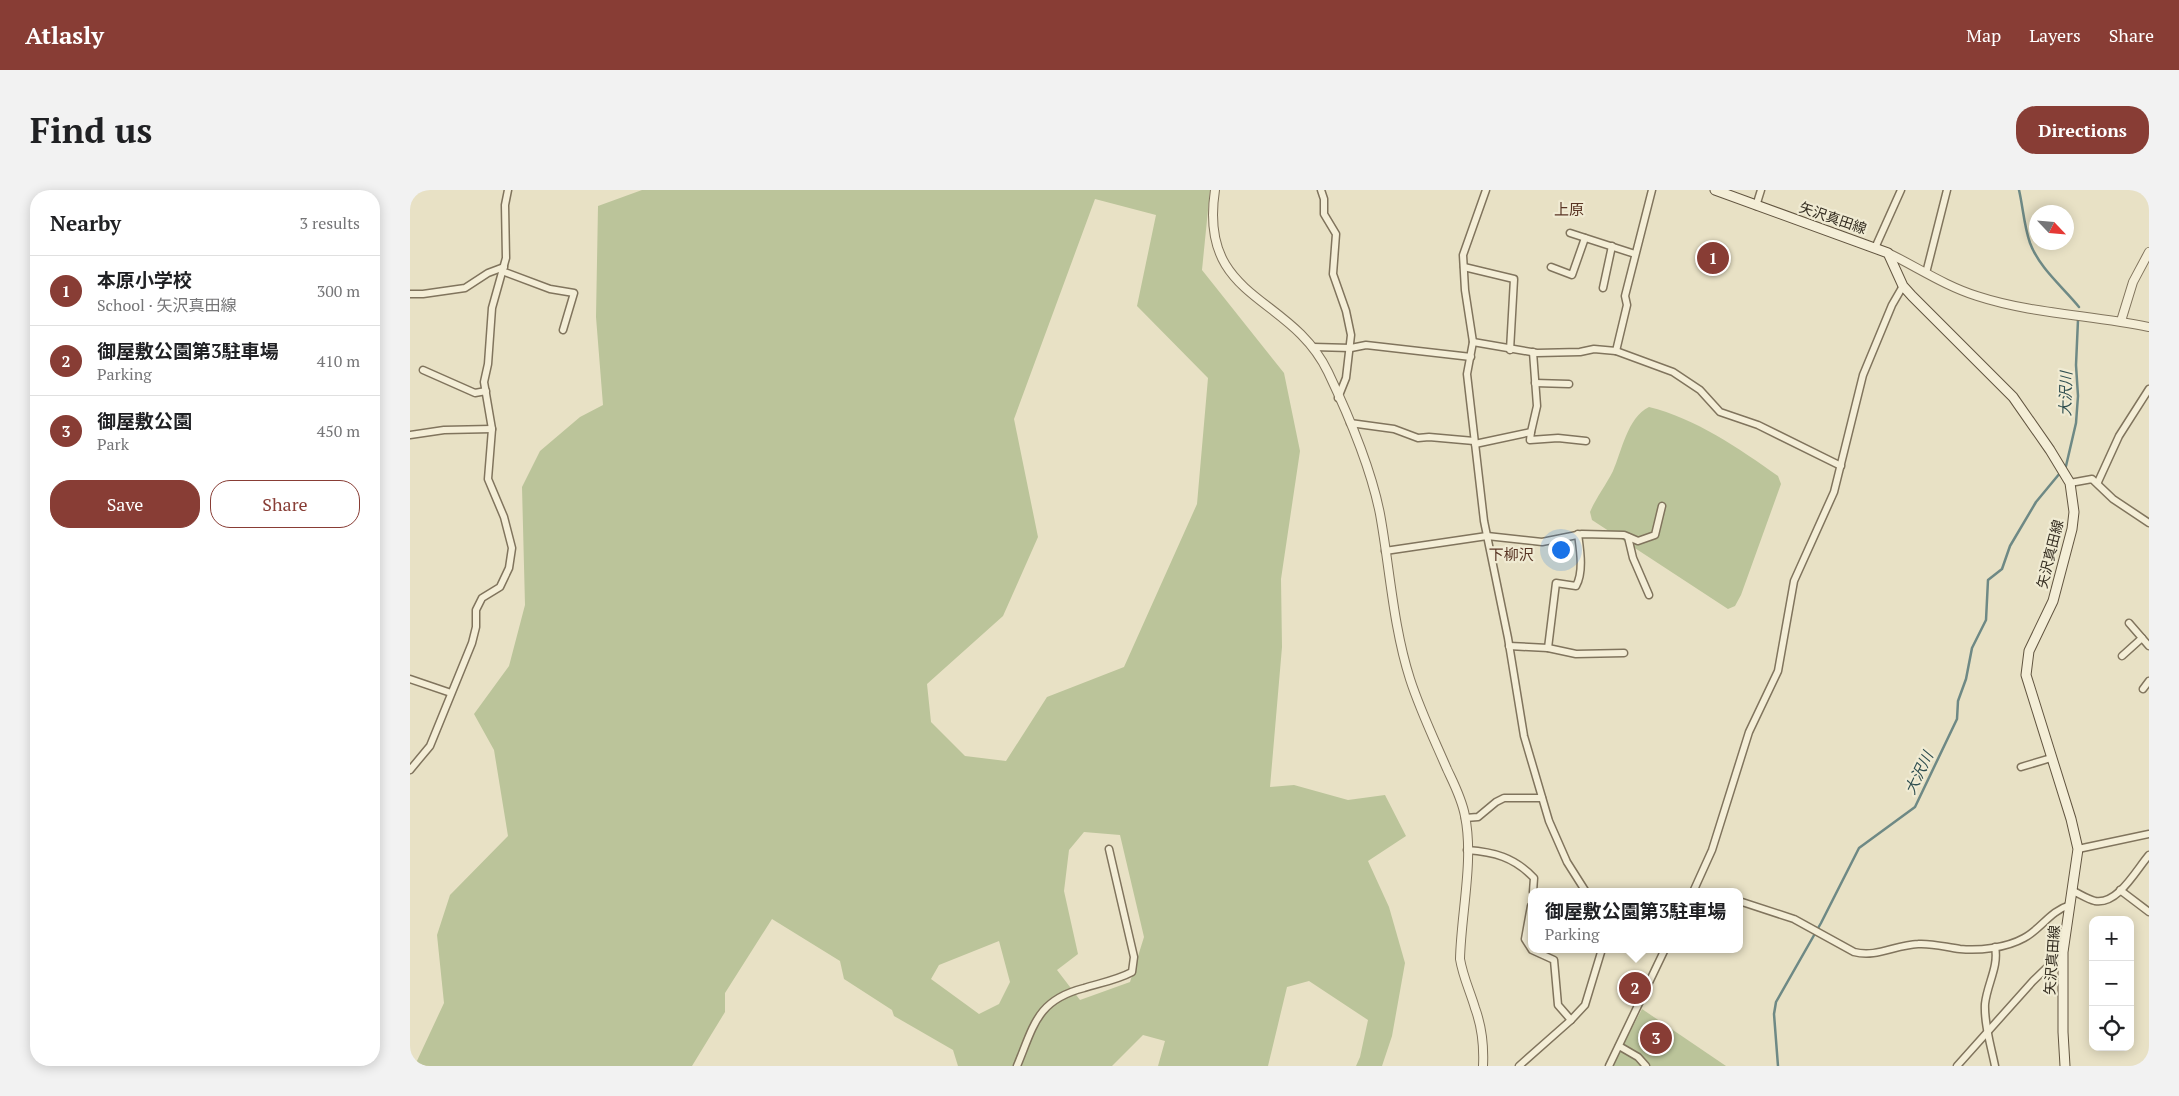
<!DOCTYPE html>
<html lang="en">
<head>
<meta charset="utf-8">
<style>
	body { margin:0; font-family:"PT Serif","Noto Sans JP",serif; background:#f2f2f2; color:#202124 }
	.controls { position:absolute; right:15px; bottom:15px; display:grid; overflow:hidden; border-radius:10px; box-shadow:0 2px 12px #0003 }
	.controls button { width:45px; height:45px; display:grid; place-items:center; padding:0; border:0; border-bottom:1px solid #e0e0e0; background:#fff; color:#202124; font:25px sans-serif }
	.compass { position:absolute; left:1619px; top:15px; width:45px; height:45px; border-radius:50%; background:#fff; box-shadow:0 2px 12px #0003; rotate:116deg }
	.you { position:absolute; left:1150px; top:359px; width:18px; height:18px; margin:-12px; border:4px solid #fff; border-radius:50%; background:#1a73e8; box-shadow:0 0 0 8px #1a73e833 }
	.badge { display:grid; place-items:center; width:32px; height:32px; border-radius:50%; background:#883d35; color:#fff; font-size:16px; font-weight:700 }
	.pin { position:absolute; translate:-50% -50%; border:2px solid #fff; box-shadow:0 1px 5px #0006 }
	.popup { position:absolute; left:1118px; top:698px; width:215px; height:65px; box-sizing:border-box; display:grid; place-content:center; border-radius:10px; background:#fff; filter:drop-shadow(0 1px 4px #0005); font-size:16px; white-space:nowrap; color:#757577 }
	.popup b { font-size:19px; color:#202124 }
	.popup::after { content:''; position:absolute; left:50%; top:100%; margin-left:-10px; border:10px solid transparent; border-top-color:#fff }
	.list { margin:0; padding:0; list-style:none }
	h2 { display:flex; justify-content:space-between; align-items:center; height:65px; margin:0; padding:0 20px; font-size:21px }
	h2 small { font-size:16px; font-weight:400; color:#757577 }
	.list li { display:grid; grid-template-columns:32px 1fr auto; gap:15px; align-items:center; box-sizing:border-box; height:70px; padding:0 20px; border-top:1px solid #e0e0e0 }
	.list b { display:block; font-size:19px; white-space:nowrap }
	.list p { margin:0; font-size:16px; white-space:nowrap; color:#757577 }
	.list em { font-size:16px; font-style:normal; color:#757577 }
	.actions { display:flex; gap:10px; padding:15px 20px }
	.actions a { flex:1; padding:11px 0; border:1px solid #883d35; border-radius:20px; text-align:center; font-size:18px; color:#883d35 }
	.actions .main { background:#883d35; color:#fff }
	.icon { flex:none; width:28px; height:28px; fill:none; stroke:currentColor; stroke-width:2; stroke-linecap:round; stroke-linejoin:round }
	.map { position:relative; flex:none; width:1739px; height:876px; overflow:hidden; border-radius:20px }
	header { display:flex; align-items:center; gap:30px; box-sizing:border-box; height:70px; padding:0 25px; background:#883d35; color:#fff }
	header strong { font-size:24px }
	nav { display:flex; gap:28px; margin-inline-start:auto; font-size:18px }
	.intro { display:flex; align-items:center; justify-content:space-between; box-sizing:border-box; height:120px; padding:0 30px }
	h1 { margin:0; font-size:35px }
	.button { padding:12px 22px; border-radius:20px; background:#883d35; color:#fff; font-size:18px; font-weight:700 }
	main { display:flex; gap:30px; padding:0 30px }
	aside { flex:1; background:#fff; border-radius:20px; box-shadow:0 2px 12px #0003 }
	.map>svg:first-child { display:block }
</style>
</head>
<body>
<header>
<strong>Atlasly</strong>
<nav><a>Map</a><a>Layers</a><a>Share</a></nav>
</header>
<div class="intro"><h1>Find us</h1><a class="button">Directions</a></div>
<main>
<aside>
<h2>Nearby<small>3 results</small></h2>
<ul class="list">
<li><span class="badge">1</span><div><b>本原小学校</b><p>School · 矢沢真田線</p></div><em>300 m</em></li>
<li><span class="badge">2</span><div><b>御屋敷公園第3駐車場</b><p>Parking</p></div><em>410 m</em></li>
<li><span class="badge">3</span><div><b>御屋敷公園</b><p>Park</p></div><em>450 m</em></li>
</ul>
<div class="actions"><a class="main">Save</a><a>Share</a></div>
</aside>
<div class="map">
<svg width="1739" height="876" viewBox="0 0 1739 876">
	<rect width="100%" height="100%" fill="#e8e1c5"/>
	<!-- green -->
	<g fill="#bbc49a" fill-rule="evenodd">
		<path d="M232,0H800L792,80L874,183L890,261L871,389L872,457L860,597L884,595L938,610L975,605L996,646L958,671L979,717L995,773L982,846L972,876H946L950,867L958,830L899,791L877,797L858,876H748L755,851L733,845L702,876H548L543,860L484,826L482,820L434,789L430,771L362,729L315,803V822L282,876H0L6,873L34,813L27,745L40,705L98,646L84,560L64,524L99,476L115,415L112,297L130,261L170,227L193,215L186,127L188,16ZM685,9L746,25L727,116L798,188L787,314L714,477L637,507L596,571L555,566L521,532L517,494L593,426L628,347L604,229ZM674,642L710,645L734,747L720,792L670,810L647,780L668,764L654,701L659,660ZM589,751L600,792L589,814L569,824L521,789L529,775Z"/>
		<path d="M1239,217C1285,228 1330,259 1368,286L1371,294L1331,405L1325,416L1318,419L1182,330L1180,322C1186,308 1196,295 1203,281C1212,261 1217,228 1239,217Z"/>
		<path d="M1232,819L1316,876H1202Z"/>
	</g>
	<g fill="none" stroke-linecap="round" stroke-linejoin="round">
		<!-- stream -->
		<g stroke="#6e8985" stroke-width="2.5">
			<path d="M1609,0C1613,17 1614,36 1620,53C1630,79 1652,96 1669,117"/>
			<path d="M1656,276L1666,233L1668,206L1666,175L1668,130"/>
			<path d="M1368,876L1364,824L1366,812L1411,733L1449,658L1505,617L1547,529L1548,511L1556,489L1562,458L1576,430L1578,390L1592,379L1600,356L1626,312L1650,283"/>
		</g>
		<defs>
			<g id="minor">
				<path d="M911,0L914,9V24L926,44L923,84L936,121L941,145L936,188L928,208"/>
				<path d="M1076,0L1053,65L1055,100L1063,152L1057,184L1074,331L1098,448L1114,546L1139,631L1157,672L1176,702"/>
				<path d="M1346,16L1351,0"/>
				<path d="M1160,43L1225,64"/>
				<path d="M1465,58L1491,0"/>
				<path d="M1054,77L1104,89L1100,160"/>
				<path d="M1141,77L1162,85L1175,48"/>
				<path d="M92,81L140,99L164,103L153,140"/>
				<path d="M1516,83L1537,0"/>
				<path d="M1193,98L1202,56"/>
				<path d="M0,104H13L55,98L78,83L94,77"/>
				<path d="M1063,152L1127,163L1170,162L1184,159L1206,161L1263,182L1290,200L1310,222L1348,235L1431,276"/>
				<path d="M903,157L941,158L956,155L1061,167"/>
				<path d="M1206,161L1217,115L1215,106L1242,0"/>
				<path d="M13,180L65,203L76,201"/>
				<path d="M1125,193L1159,194"/>
				<path d="M940,233L984,239L1008,248L1019,247L1064,251"/>
				<path d="M1121,242L1120,250L1148,248L1176,251"/>
				<path d="M0,245L34,240L82,239"/>
				<path d="M1065,254L1121,242L1127,216L1123,162"/>
				<path d="M1688,292L1709,246L1739,199"/>
				<path d="M1660,293L1682,289L1703,309L1739,333"/>
				<path d="M1218,347L1223,368L1239,405"/>
				<path d="M975,361L1077,346L1132,352L1172,344L1214,345L1228,351L1245,345L1252,316"/>
				<path d="M1719,433L1739,456"/>
				<path d="M1099,456L1138,458L1166,464L1214,463"/>
				<path d="M1138,458L1146,393L1166,396C1174,382 1170,359 1168,344"/>
				<path d="M1712,466L1732,448"/>
				<path d="M0,489L41,503"/>
				<path d="M1733,499L1739,491"/>
				<path d="M1611,577L1641,568"/>
				<path d="M0,580L20,556L62,453L66,437V420L72,408L90,397L99,378L102,358L94,327L78,289L82,239L74,192L78,174L82,118L96,68L95,15L98,0"/>
				<path d="M1055,628L1068,627L1086,612L1094,608H1132"/>
				<path d="M1668,659L1739,644"/>
				<path d="M1057,660C1084,662 1104,667 1124,688L1123,702"/>
				<path d="M1710,700L1739,722"/>
				<path d="M1663,701C1670,704 1677,709 1685,711C1708,715 1726,680 1739,665"/>
				<path d="M1283,702L1302,660L1339,542L1368,481L1384,391L1424,302L1453,185L1482,115L1493,96"/>
				<path d="M1329,711L1384,729L1444,762C1466,768 1485,755 1508,754C1522,753 1535,757 1550,759C1569,761 1596,758 1614,748C1631,739 1640,721 1660,715"/>
				<path d="M1121,716L1115,749L1122,760L1144,770L1148,815L1161,830"/>
				<path d="M1209,856L1228,867L1236,876"/>
				<path d="M607,876C624,835 627,810 674,798C690,793 707,790 722,782L724,767L699,659"/>
				<path d="M1109,876L1161,830L1175,815L1192,759"/>
				<path d="M1199,876L1255,759"/>
				<path d="M1547,876L1623,791L1653,762"/>
				<path d="M1585,876C1581,856 1574,834 1575,814C1577,794 1589,777 1585,757"/>
			</g>
			<g id="tertiary">
				<path d="M805,0C788,111 880,103 918,182C938,224 961,278 970,324C980,379 983,436 1000,489C1010,520 1024,549 1037,579C1044,594 1052,609 1055,626C1064,670 1051,724 1050,769C1053,787 1060,801 1065,818C1072,837 1074,856 1073,876"/>
				<path d="M1478,63C1507,77 1535,96 1567,106C1622,124 1682,125 1739,137"/>
				<path d="M1711,131L1723,92L1739,62"/>
			</g>
			<path id="secondary" d="M1305,0L1478,63L1493,96L1502,106L1603,207L1640,260L1660,293L1664,322L1662,339L1643,411L1619,461L1616,485L1661,629L1668,659L1653,762V842L1655,876"/>
		</defs>
		<!-- minor casing -->
		<use href="#minor" stroke="#80745d" stroke-width="9"/>
		<!-- tertiary casing -->
		<use href="#tertiary" stroke="#80745d" stroke-width="10"/>
		<!-- secondary casing -->
		<use href="#secondary" stroke="#625540" stroke-width="11"/>
		<!-- minor -->
		<use href="#minor" stroke="#f4eed7" stroke-width="6"/>
		<!-- tertiary -->
		<use href="#tertiary" stroke="#f4eed7" stroke-width="8"/>
		<!-- secondary -->
		<use href="#secondary" stroke="#f4eed7" stroke-width="9"/>
	</g>
	<g text-anchor="middle" stroke-width="4.5" stroke-linejoin="round" paint-order="stroke">
		<!-- street labels -->
		<g font-size="14" fill="#322b1f" stroke="#f0ebd3">
			<text transform="translate(1423 28) rotate(19)" y="5">矢沢真田線</text>
			<text transform="translate(1640 364) rotate(-76)" y="5">矢沢真田線</text>
			<text transform="translate(1642 770) rotate(-86)" y="5">矢沢真田線</text>
		</g>
		<!-- neighbourhood labels -->
		<g font-size="15" fill="#593524" stroke="#f0ebd3">
			<text x="1159" y="25">上原</text>
			<text x="1101" y="370">下柳沢</text>
		</g>
		<!-- water labels -->
		<g font-size="15" font-style="italic" fill="#304f50" stroke="#f0ebd3">
			<text transform="translate(1656 204) rotate(-89)" y="5">大沢川</text>
			<text transform="translate(1509 583) rotate(-64)" y="5">大沢川</text>
		</g>
	</g>
</svg>
<div class="controls">
<button>+</button>
<button>−</button>
<button><svg class="icon" aria-label="locate" viewBox="0 0 24 24"><circle cx="12" cy="12" r="6"/><path d="M12 2v4M12 18v4M2 12h4M18 12h4"/></svg></button>
</div>
<svg class="compass" viewBox="-18 -18 36 36"><path d="M0-13l5 13h-10z" fill="#e53935"/><path d="M0 13l5-13h-10z" fill="#757577"/></svg>
<div class="you"></div>
<div class="pin badge" style="left:1303px;top:68px">1</div>
<div class="pin badge" style="left:1225px;top:798px">2</div>
<div class="popup"><b>御屋敷公園第3駐車場</b>Parking</div>
<div class="pin badge" style="left:1246px;top:848px">3</div>
</div>
</main>
</body>
</html>
